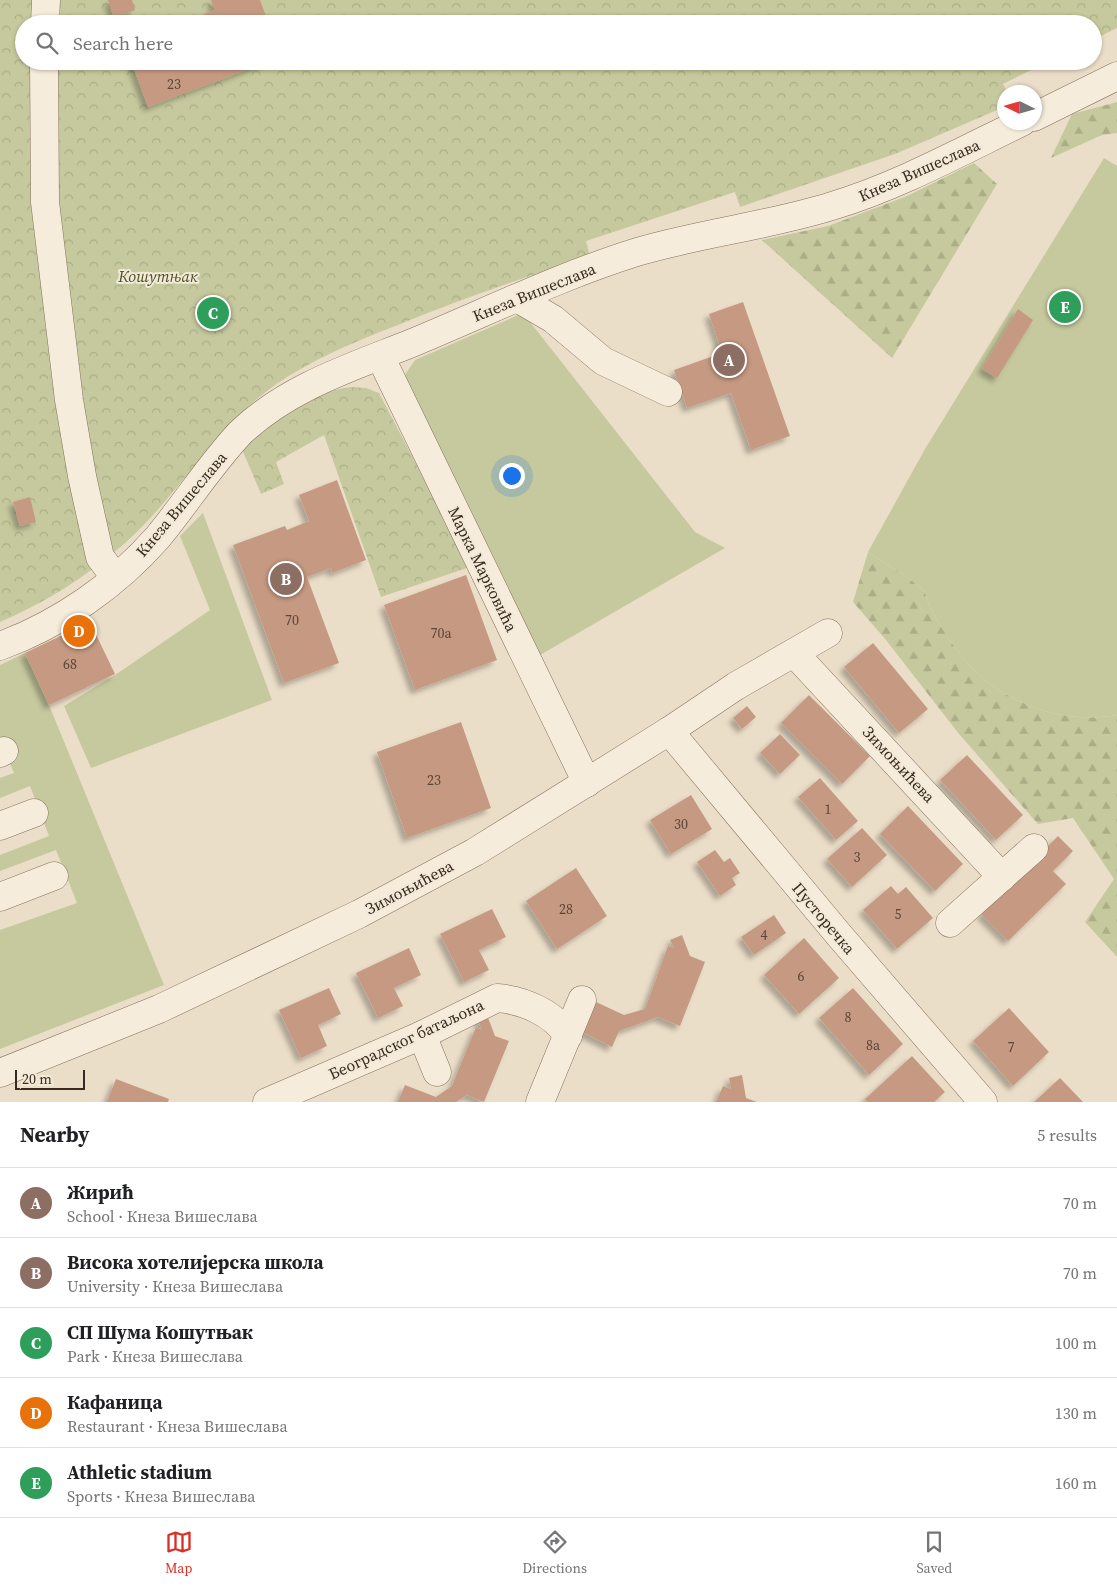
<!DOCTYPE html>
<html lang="en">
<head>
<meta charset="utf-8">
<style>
	body { margin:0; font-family:"Source Serif 4",serif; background:#f2f2f2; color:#202124 }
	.compass { position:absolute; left:997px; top:85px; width:45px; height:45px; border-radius:50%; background:#fff; box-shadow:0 1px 4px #0004; rotate:275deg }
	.scale { position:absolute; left:15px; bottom:12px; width:70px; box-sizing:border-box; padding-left:5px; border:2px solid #372a21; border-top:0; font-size:14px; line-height:18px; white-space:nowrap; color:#372a21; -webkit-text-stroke:4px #f3e9d7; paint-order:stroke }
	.you { position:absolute; left:511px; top:475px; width:18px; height:18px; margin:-12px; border:4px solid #fff; border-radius:50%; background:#1a73e8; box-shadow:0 0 0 8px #1a73e833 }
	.badge { display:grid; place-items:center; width:32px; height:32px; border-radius:50%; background:#d93025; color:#fff; font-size:16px; font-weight:700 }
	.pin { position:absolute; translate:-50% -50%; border:2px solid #fff; box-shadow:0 1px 5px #0006 }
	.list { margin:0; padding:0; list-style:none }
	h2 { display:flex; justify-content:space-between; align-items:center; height:65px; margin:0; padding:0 20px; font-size:21px }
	h2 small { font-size:16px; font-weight:400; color:#757577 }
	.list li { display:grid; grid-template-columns:32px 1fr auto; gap:15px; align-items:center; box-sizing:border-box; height:70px; padding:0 20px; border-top:1px solid #e0e0e0 }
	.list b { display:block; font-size:19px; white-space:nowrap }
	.list p { margin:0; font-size:16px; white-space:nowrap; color:#757577 }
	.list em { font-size:16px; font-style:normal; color:#757577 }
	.icon { flex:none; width:28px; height:28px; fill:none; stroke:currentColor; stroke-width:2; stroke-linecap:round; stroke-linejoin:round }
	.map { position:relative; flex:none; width:1117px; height:1102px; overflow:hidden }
	.search { position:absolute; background:#fff; box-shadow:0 1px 4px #0004; left:15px; right:15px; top:15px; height:55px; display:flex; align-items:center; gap:12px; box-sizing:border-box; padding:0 18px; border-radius:28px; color:#757577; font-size:19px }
	.sheet { height:415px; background:#fff }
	nav { display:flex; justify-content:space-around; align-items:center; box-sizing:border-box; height:70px; border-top:1px solid #e0e0e0; background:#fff; font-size:14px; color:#757577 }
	nav a { display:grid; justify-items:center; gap:2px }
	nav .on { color:#d93025 }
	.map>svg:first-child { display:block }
</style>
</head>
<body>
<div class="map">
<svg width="1117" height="1102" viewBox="0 0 1117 1102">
	<defs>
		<pattern id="forest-firs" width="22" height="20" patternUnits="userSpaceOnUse" patternTransform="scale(1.25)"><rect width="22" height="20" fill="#c6c99d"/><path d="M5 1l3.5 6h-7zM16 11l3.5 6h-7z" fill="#abad87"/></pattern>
		<pattern id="park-crowns" width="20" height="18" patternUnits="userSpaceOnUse" patternTransform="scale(1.25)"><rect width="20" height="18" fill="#c6c99d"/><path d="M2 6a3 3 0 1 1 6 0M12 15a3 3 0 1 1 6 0" fill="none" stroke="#abad87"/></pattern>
		<filter id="shadow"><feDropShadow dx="-4.5" dy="4.5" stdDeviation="2.5" flood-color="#0004"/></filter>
	</defs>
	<rect width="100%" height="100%" fill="#ebdec8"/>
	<!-- grass -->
	<g fill="#c6c99d">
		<path d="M1104,158L1117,166V715C1057,726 991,699 956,649C947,637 939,623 931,610C928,604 927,594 922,589C907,575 885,564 868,552L925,449Z"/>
		<path d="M523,313L695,532L725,548L535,658L404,376L415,360Z"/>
		<path d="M203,513L272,700L91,768L64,706L118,673L210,610L180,536Z"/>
		<path d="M25,653L49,705L164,985L0,1049V930L77,903L56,850L0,871V855L49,836L30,786L0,798V778L14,773L0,740V665Z"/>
	</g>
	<!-- forest -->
	<g fill="url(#forest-firs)">
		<path d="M1117,102V133L1102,135L1051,158L1072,114Z"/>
		<path d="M974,163L997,184L892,358L762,240L828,226L907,196Z"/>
		<path d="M868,552C885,564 907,575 922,589C927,594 928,604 931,610C939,623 947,637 956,649C991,699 1057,726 1117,715V957L1085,922L1114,879L1073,818L1038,824L959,734L886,640L853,602Z"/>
	</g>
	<!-- park -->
	<g fill="url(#park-crowns)">
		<path d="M0,0H1117V28L1093,40V24H24V61H1049L1003,84L1007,92H1004V107L895,154L740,207L735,192L586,241L590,256C525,277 461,299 398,325C356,341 313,359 275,385C215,427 179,495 124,544C87,576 45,603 0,622Z"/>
		<path d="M351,387L366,388L379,393L470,567L381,597L324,435L276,462L284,484L261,494L241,447C273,423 309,392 351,387Z"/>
	</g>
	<!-- building -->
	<g fill="#c69a82" filter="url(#shadow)">
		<path d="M108,0H132L135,10L114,18Z"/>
		<path d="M211,0H260L269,24H177L215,10Z"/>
		<path d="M131,61H270L148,107Z"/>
		<path d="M743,302L790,436L751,450L731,393L687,408L674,370L722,353L709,314Z"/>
		<path d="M1018,309L1033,320L997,378L982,369Z"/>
		<path d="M337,480L366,560L332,573L331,568L307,577L339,663L284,683L233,545L285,526L287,530L309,521L299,495Z"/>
		<path d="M30,497L36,522L20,526L13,502Z"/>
		<path d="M466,575L497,660L415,690L384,605Z"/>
		<path d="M90,622L115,674L49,705L25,653Z"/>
		<path d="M873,643L928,709L899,733L844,667Z"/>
		<path d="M809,695L870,756L842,784L781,723Z"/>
		<path d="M747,706L756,717L742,729L733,718Z"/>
		<path d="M461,722L491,808L407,838L377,752Z"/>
		<path d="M780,734L800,755L780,774L760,753Z"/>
		<path d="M967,755L1023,815L996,840L940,780Z"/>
		<path d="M820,778L858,821L836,840L798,797Z"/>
		<path d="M691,795L712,829L671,854L650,820Z"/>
		<path d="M908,806L963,864L935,891L880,834Z"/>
		<path d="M862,828L887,855L852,887L827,859Z"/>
		<path d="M1058,836L1073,851L1053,871L1066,884L1008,941L981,914Z"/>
		<path d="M715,850L724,862L730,858L740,873L732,878L736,885L720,896L697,862Z"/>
		<path d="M576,868L607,916L557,949L526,901Z"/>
		<path d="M891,886L898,894L906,887L933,918L897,949L863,910Z"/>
		<path d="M492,909L506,937L479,950L489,970L464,982L440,934Z"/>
		<path d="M774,915L786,933L754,955L741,937Z"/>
		<path d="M682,935L690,956L705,962L680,1026L658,1017L619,1031L612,1047L582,1032L596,1002L624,1015L645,1009L668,946L674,948L670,940Z"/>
		<path d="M804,938L839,978L799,1014L764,975Z"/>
		<path d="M409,948L421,975L394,988L403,1006L378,1018L356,973Z"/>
		<path d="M329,988L341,1014L318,1025L327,1046L301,1058L279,1010Z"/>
		<path d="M853,988L903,1044L869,1075L819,1018Z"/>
		<path d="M1009,1008L1049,1052L1013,1086L973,1041Z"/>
		<path d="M487,1015L495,1036L509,1041L484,1102L467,1095L456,1102H398L405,1085L436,1097L452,1086L476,1027L482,1030L477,1018Z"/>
		<path d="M912,1056L945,1092L934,1102H867L865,1099Z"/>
		<path d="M742,1075L746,1098L757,1102H716L723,1086L731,1089L729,1078Z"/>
		<path d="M1060,1078L1083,1102H1034Z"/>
		<path d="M116,1079L169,1099L168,1102H107Z"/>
	</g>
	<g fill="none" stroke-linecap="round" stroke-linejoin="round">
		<defs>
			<g id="minor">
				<path d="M45,24L46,0"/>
				<path d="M44,61L45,202L69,400L82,476L100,557L115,577"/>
				<path d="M1034,117L1117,76"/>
				<path d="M517,298L553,319L603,361L668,392"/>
				<path d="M380,356L587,783"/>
				<path d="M0,646C60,624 116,585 158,537C186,503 210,465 240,433C288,387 352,367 412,343C487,312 560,276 637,252C701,233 768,226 832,206C898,186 960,152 1022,122"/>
				<path d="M794,653L1002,877"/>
				<path d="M669,731L839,935L983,1102"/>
				<path d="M0,753L4,751"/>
				<path d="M0,826L34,813"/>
				<path d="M0,897L54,876"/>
				<path d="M950,923L1034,848"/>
				<path d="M422,1035L437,1072"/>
				<path d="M0,1073L159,1009L359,914L475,852L669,731L736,686L828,633"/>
				<path d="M267,1102L422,1035L497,998C523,1000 554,1013 568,1036"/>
				<path d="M540,1102L582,1000"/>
			</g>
		</defs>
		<!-- minor casing -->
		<use href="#minor" stroke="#86715f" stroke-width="29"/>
		<!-- minor -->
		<use href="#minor" stroke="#f6ecdb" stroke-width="28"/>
	</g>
	<g text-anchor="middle" stroke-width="4" stroke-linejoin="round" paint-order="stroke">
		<!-- number labels -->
		<g font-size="14" fill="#5b4639">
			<text x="174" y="89">23</text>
			<text x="292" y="625">70</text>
			<text x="441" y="638">70a</text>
			<text x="70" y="669">68</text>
			<text x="434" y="785">23</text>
			<text x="828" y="814">1</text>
			<text x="681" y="829">30</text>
			<text x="857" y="862">3</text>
			<text x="566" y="914">28</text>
			<text x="898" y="919">5</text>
			<text x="764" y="940">4</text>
			<text x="801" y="981">6</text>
			<text x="848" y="1022">8</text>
			<text x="873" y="1050">8a</text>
			<text x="1011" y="1052">7</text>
		</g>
		<!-- street labels -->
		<g font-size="16" fill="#372a21" stroke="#f3e9d7">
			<text transform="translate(919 170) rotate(-24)" y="6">Кнеза Вишеслава</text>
			<text transform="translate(534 292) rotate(-22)" y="6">Кнеза Вишеслава</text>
			<text transform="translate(181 504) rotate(-50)" y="6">Кнеза Вишеслава</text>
			<text transform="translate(483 569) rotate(64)" y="6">Марка Марковића</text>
			<text transform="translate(899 764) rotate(47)" y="6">Зимоњићева</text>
			<text transform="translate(409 887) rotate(-28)" y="6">Зимоњићева</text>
			<text transform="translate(824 918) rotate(50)" y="6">Пусторечка</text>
			<text transform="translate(406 1039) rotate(-25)" y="6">Београдског батаљона</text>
		</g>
		<!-- park labels -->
		<g font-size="16" font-style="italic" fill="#4b5229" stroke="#f3e9d7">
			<text x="158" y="282">Кошутњак</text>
		</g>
	</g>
</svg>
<svg class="compass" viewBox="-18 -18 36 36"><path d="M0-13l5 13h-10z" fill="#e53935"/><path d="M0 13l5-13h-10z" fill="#757577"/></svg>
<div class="scale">20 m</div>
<div class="you"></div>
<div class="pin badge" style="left:729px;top:360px;background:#8d6e63">A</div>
<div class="pin badge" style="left:286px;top:579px;background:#8d6e63">B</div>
<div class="pin badge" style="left:213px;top:313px;background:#2e9e5b">C</div>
<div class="pin badge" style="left:79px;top:631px;background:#e8710a">D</div>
<div class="pin badge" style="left:1065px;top:307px;background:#2e9e5b">E</div>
<div class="search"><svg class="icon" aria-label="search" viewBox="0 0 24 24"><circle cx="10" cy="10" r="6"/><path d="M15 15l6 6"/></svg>Search here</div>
</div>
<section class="sheet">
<h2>Nearby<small>5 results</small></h2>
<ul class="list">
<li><span class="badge" style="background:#8d6e63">A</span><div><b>Жирић</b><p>School · Кнеза Вишеслава</p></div><em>70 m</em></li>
<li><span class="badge" style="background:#8d6e63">B</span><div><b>Висока хотелијерска школа</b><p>University · Кнеза Вишеслава</p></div><em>70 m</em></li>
<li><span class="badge" style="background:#2e9e5b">C</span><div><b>СП Шума Кошутњак</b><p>Park · Кнеза Вишеслава</p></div><em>100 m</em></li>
<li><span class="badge" style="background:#e8710a">D</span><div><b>Кафаница</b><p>Restaurant · Кнеза Вишеслава</p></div><em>130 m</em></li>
<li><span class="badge" style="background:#2e9e5b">E</span><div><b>Athletic stadium</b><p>Sports · Кнеза Вишеслава</p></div><em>160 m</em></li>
</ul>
</section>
<nav>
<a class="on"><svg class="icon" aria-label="map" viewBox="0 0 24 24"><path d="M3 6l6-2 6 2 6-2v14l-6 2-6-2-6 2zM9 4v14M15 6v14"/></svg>Map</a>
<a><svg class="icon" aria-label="directions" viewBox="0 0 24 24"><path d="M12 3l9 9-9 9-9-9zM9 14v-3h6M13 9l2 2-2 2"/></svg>Directions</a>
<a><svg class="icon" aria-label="saved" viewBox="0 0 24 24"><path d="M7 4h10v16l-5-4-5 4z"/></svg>Saved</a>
</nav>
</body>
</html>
